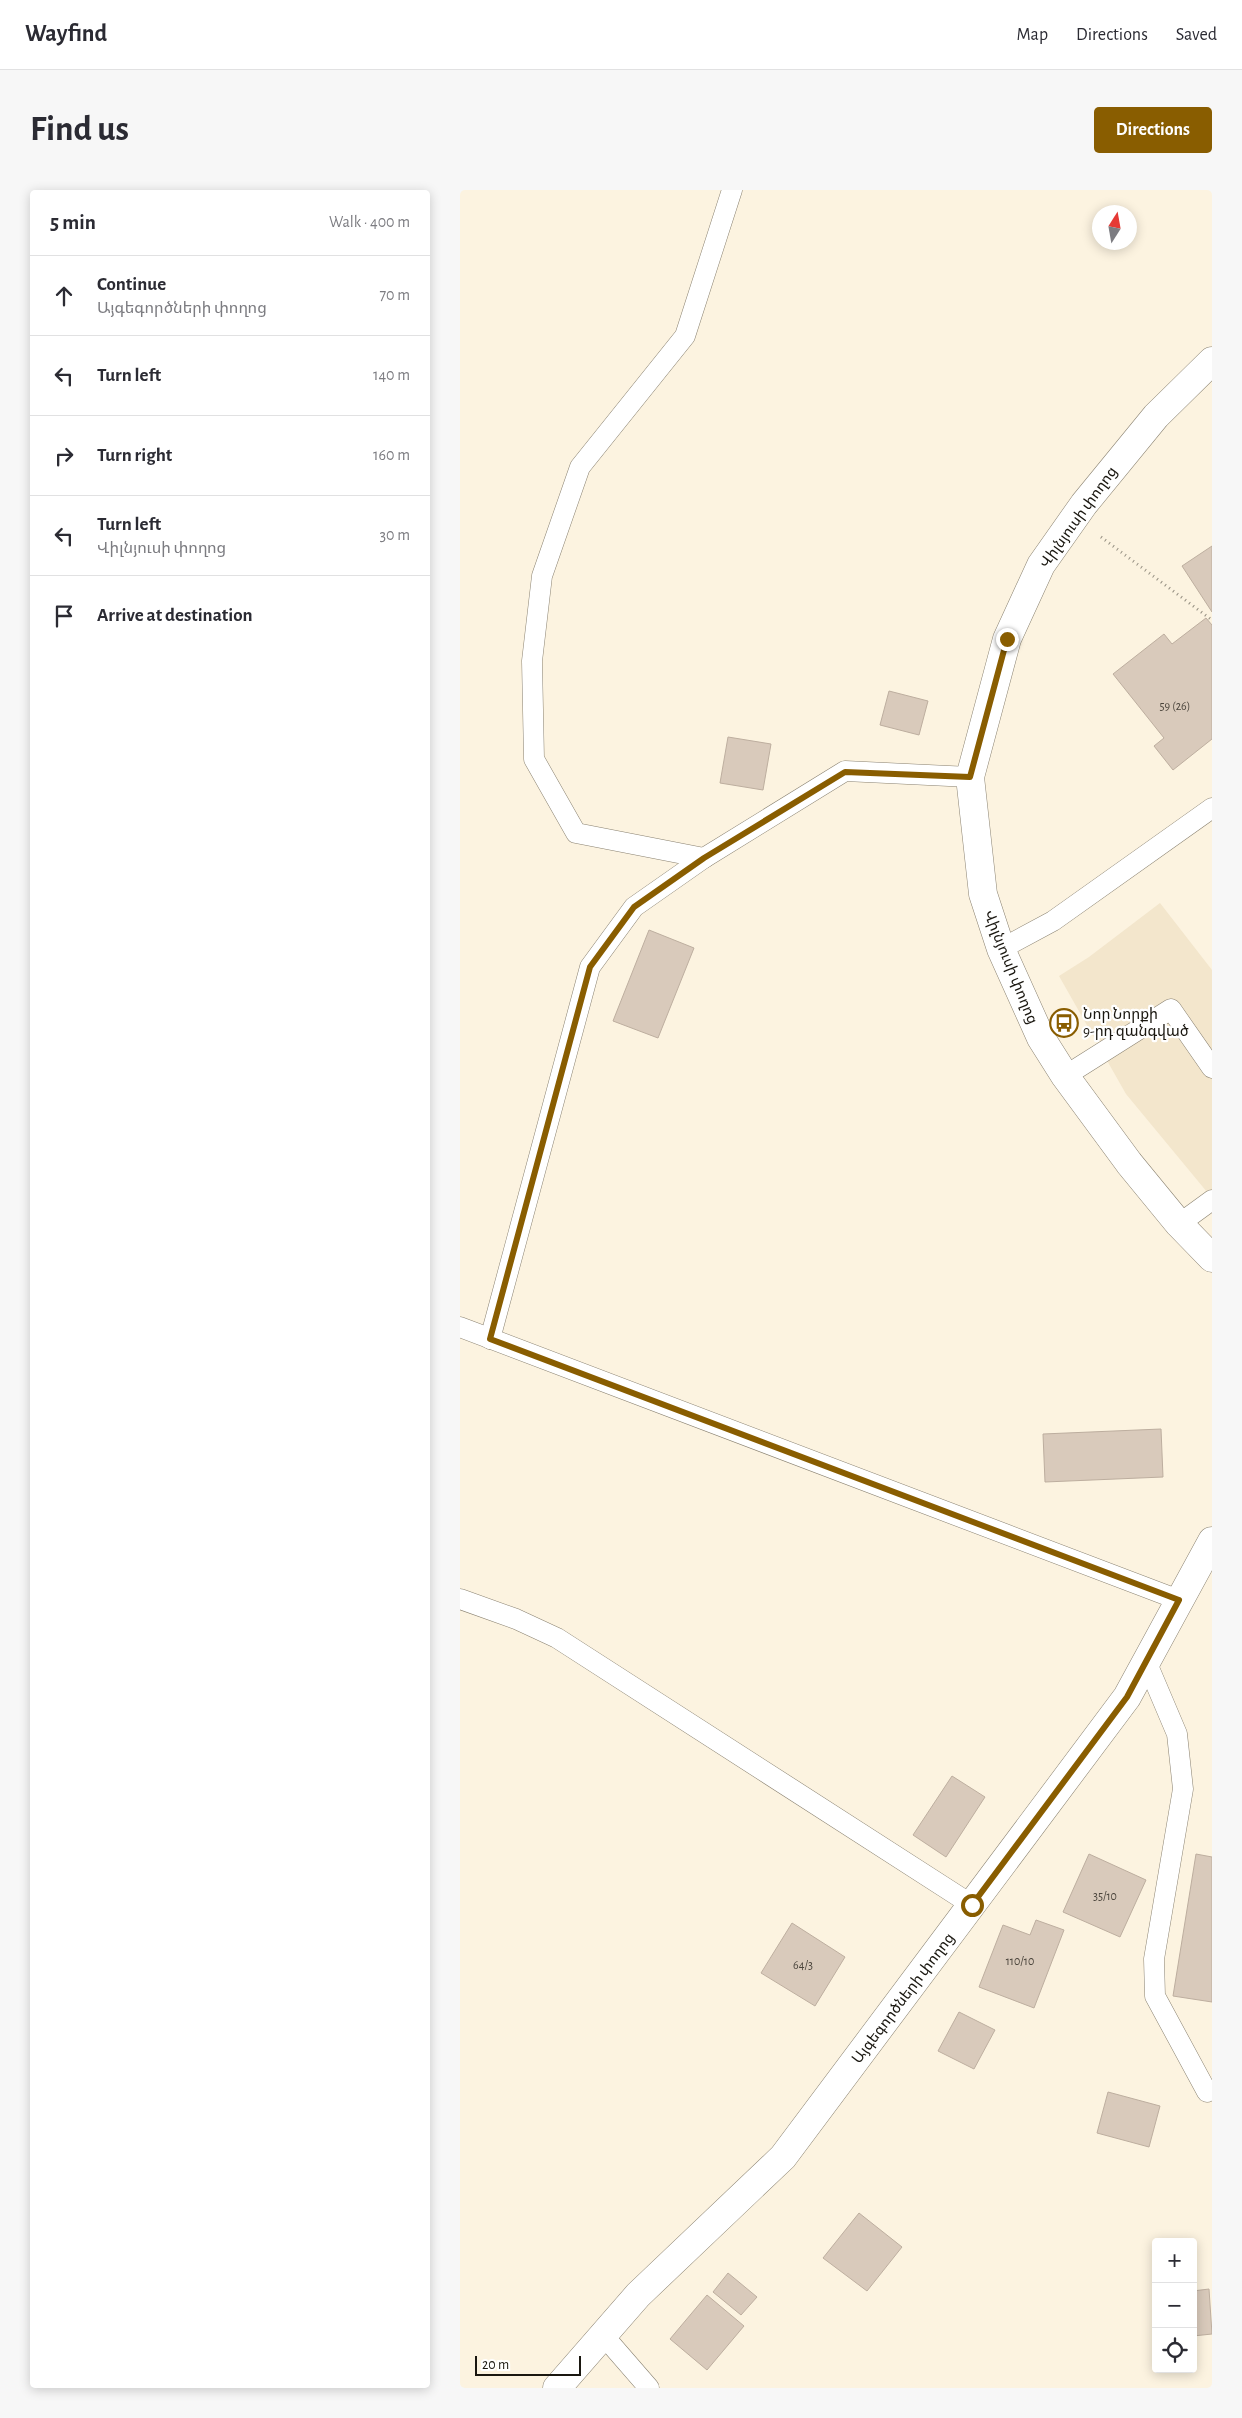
<!DOCTYPE html>
<html lang="en">
<head>
<meta charset="utf-8">
<style>
	body { margin:0; font-family:"Alegreya Sans","Noto Sans Armenian",sans-serif; background:#f7f7f7; color:#2b2b33 }
	.controls { position:absolute; right:15px; bottom:15px; display:grid; overflow:hidden; border-radius:5px; box-shadow:0 2px 12px #0003 }
	.controls button { width:45px; height:45px; display:grid; place-items:center; padding:0; border:0; border-bottom:1px solid #e1e1e2; background:#fff; color:#2b2b33; font:25px sans-serif }
	.compass { position:absolute; left:632px; top:15px; width:45px; height:45px; border-radius:50%; background:#fff; box-shadow:0 2px 12px #0003; rotate:11deg }
	.scale { position:absolute; left:15px; bottom:12px; width:106px; box-sizing:border-box; padding-left:5px; border:2px solid #1a1710; border-top:0; font-size:14px; line-height:18px; white-space:nowrap; color:#1a1710; -webkit-text-stroke:4px #fff; paint-order:stroke }
	.stop { position:absolute; width:15px; height:15px; margin:-11px; border:4px solid #895d00; border-radius:50%; background:#fff }
	.stop.end { background:#895d00; border-color:#fff; box-shadow:0 1px 5px #0008 }
	.list { margin:0; padding:0; list-style:none }
	h2 { display:flex; justify-content:space-between; align-items:center; height:65px; margin:0; padding:0 20px; font-size:21px }
	h2 small { font-size:16px; font-weight:400; color:#7c7c81 }
	.list li { display:grid; grid-template-columns:32px 1fr auto; gap:15px; align-items:center; box-sizing:border-box; height:80px; padding:0 20px; border-top:1px solid #e1e1e2 }
	.list b { display:block; font-size:19px; white-space:nowrap }
	.list p { margin:0; font-size:16px; white-space:nowrap; color:#7c7c81 }
	.list em { font-size:16px; font-style:normal; color:#7c7c81 }
	.icon { flex:none; width:28px; height:28px; fill:none; stroke:currentColor; stroke-width:2; stroke-linecap:round; stroke-linejoin:round }
	.map { position:relative; flex:none; width:752px; height:2198px; overflow:hidden; border-radius:5px }
	header { display:flex; align-items:center; gap:30px; box-sizing:border-box; height:70px; padding:0 25px; background:#fff; border-bottom:1px solid #e1e1e2 }
	header strong { font-size:24px }
	nav { display:flex; gap:28px; margin-inline-start:auto; font-size:18px }
	.intro { display:flex; align-items:center; justify-content:space-between; box-sizing:border-box; height:120px; padding:0 30px }
	h1 { margin:0; font-size:35px }
	.button { padding:12px 22px; border-radius:5px; background:#895d00; color:#fff; font-size:18px; font-weight:700 }
	main { display:flex; gap:30px; padding:0 30px }
	aside { flex:1; background:#fff; border-radius:5px; box-shadow:0 2px 12px #0003 }
	.map>svg:first-child { display:block }
</style>
</head>
<body>
<header>
<strong>Wayfind</strong>
<nav><a>Map</a><a>Directions</a><a>Saved</a></nav>
</header>
<div class="intro"><h1>Find us</h1><a class="button">Directions</a></div>
<main>
<aside>
<h2>5 min<small>Walk · 400 m</small></h2>
<ul class="list">
<li><svg class="icon" aria-label="ahead" viewBox="0 0 24 24"><path d="M12 20V5M6 11l6-6 6 6"/></svg><div><b>Continue</b><p>Այգեգործների փողոց</p></div><em>70 m</em></li>
<li><svg class="icon" aria-label="left" viewBox="0 0 24 24"><path d="M17 20v-9H6M10 6l-5 5 5 5"/></svg><div><b>Turn left</b></div><em>140 m</em></li>
<li><svg class="icon" aria-label="right" viewBox="0 0 24 24"><path d="M7 20v-9h11M14 6l5 5-5 5"/></svg><div><b>Turn right</b></div><em>160 m</em></li>
<li><svg class="icon" aria-label="left" viewBox="0 0 24 24"><path d="M17 20v-9H6M10 6l-5 5 5 5"/></svg><div><b>Turn left</b><p>Վիլնյուսի փողոց</p></div><em>30 m</em></li>
<li><svg class="icon" aria-label="arrive" viewBox="0 0 24 24"><path d="M6 21V4h12l-3 4 3 4H6"/></svg><div><b>Arrive at destination</b></div></li>
</ul>
</aside>
<div class="map">
<svg width="752" height="2198" viewBox="0 0 752 2198">
	<rect width="100%" height="100%" fill="#fcf3e0"/>
	<!-- built -->
	<path fill="#f3e6cc" d="M700,713L752,780V1008L666,904L599,786L629,767Z"/>
	<!-- building -->
	<g fill="#d9cabb" stroke="#bdae9f">
		<path d="M752,356V422L722,376Z"/>
		<path d="M746,428L752,435V549L713,580L694,556L704,548L653,484L704,444L712,454Z"/>
		<path d="M429,501L468,511L459,545L420,535Z"/>
		<path d="M268,547L311,554L303,600L260,593Z"/>
		<path d="M189,740L234,758L198,848L153,831Z"/>
		<path d="M701,1239L703,1287L585,1292L583,1244Z"/>
		<path d="M492,1586L525,1607L486,1667L453,1645Z"/>
		<path d="M629,1664L686,1690L660,1747L603,1722Z"/>
		<path d="M736,1664L752,1667V1812L713,1806Z"/>
		<path d="M576,1730L604,1740L574,1818L519,1797L543,1735L570,1745Z"/>
		<path d="M332,1733L385,1767L355,1816L301,1783Z"/>
		<path d="M499,1822L535,1840L514,1879L478,1861Z"/>
		<path d="M648,1902L700,1916L689,1957L637,1943Z"/>
		<path d="M399,2023L442,2057L407,2101L363,2068Z"/>
		<path d="M268,2083L297,2107L281,2125L253,2102Z"/>
		<path d="M749,2099L752,2144L733,2146V2101Z"/>
		<path d="M247,2105L284,2136L247,2180L210,2149Z"/>
	</g>
	<g fill="none" stroke-linecap="round" stroke-linejoin="round">
		<defs>
			<g id="service">
				<path d="M244,668L116,643L74,569L72,471L82,386L120,277L225,146L272,0"/>
				<path d="M541,759L593,731L752,618"/>
				<path d="M605,886L711,819L752,878"/>
				<path d="M719,1034L752,1010"/>
				<path d="M0,1137L719,1410"/>
				<path d="M30,1149L130,777L174,717L244,668L385,581L510,587"/>
				<path d="M0,1409L56,1429L97,1448L512,1715"/>
				<path d="M686,1471L717,1544L723,1599L694,1769L695,1806L747,1902"/>
				<path d="M143,2145L189,2198"/>
			</g>
			<path id="minor" d="M97,2198L178,2105L323,1967L667,1507L752,1351"/>
			<path id="tertiary" d="M752,171L696,226L624,314L581,375L547,449L510,587L523,704L541,759L581,848L605,886L669,973L719,1034L752,1068"/>
		</defs>
		<!-- service casing -->
		<use href="#service" stroke="#8a8271" stroke-width="21"/>
		<!-- minor casing -->
		<use href="#minor" stroke="#8a8271" stroke-width="29"/>
		<!-- tertiary casing -->
		<use href="#tertiary" stroke="#8a8271" stroke-width="29"/>
		<!-- path -->
		<path stroke="#948e80" stroke-width="3" stroke-dasharray="1 4" stroke-linecap="butt" d="M641,347L752,430"/>
		<!-- service -->
		<use href="#service" stroke="#fff" stroke-width="20"/>
		<!-- minor -->
		<use href="#minor" stroke="#fff" stroke-width="28"/>
		<!-- tertiary -->
		<use href="#tertiary" stroke="#fff" stroke-width="28"/>
	</g>
	<g fill="none" stroke-linecap="round" stroke-linejoin="round">
		<!-- route -->
		<path stroke="#895d00" stroke-width="6" d="M512,1715L667,1507L719,1410L30,1149L130,777L174,717L244,668L385,582L510,587L547,449"/>
	</g>
	<!-- icons -->
	<defs>
		<symbol id="bus-ring" viewBox="-11 -11 22 22"><circle r="9.5" fill="#fff" stroke="#895d00" stroke-width="1.5"/><path d="M-5-6H5V4H4V6H2V4H-2V6H-4V4H-5ZM-3.5-4V0h7V-4ZM-3.5 1.2v1.5H-2V1.2ZM2 1.2v1.5H3.5V1.2Z" fill="#895d00"/></symbol>
	</defs>
	<g fill-rule="evenodd">
		<use href="#bus-ring" x="588" y="817" width="32" height="32"/>
	</g>
	<g text-anchor="middle" stroke-width="4.5" stroke-linejoin="round" paint-order="stroke">
		<!-- number labels -->
		<g font-size="12" fill="#4a443b">
			<text x="715" y="520">59 (26)</text>
			<text x="645" y="1710">35/10</text>
			<text x="560" y="1775">110/10</text>
			<text x="343" y="1779">64/3</text>
		</g>
		<!-- street labels -->
		<g font-size="15" fill="#1a1710" stroke="#fff">
			<text transform="translate(618 327) rotate(-54)" y="5">Վիլնյուսի փողոց</text>
			<text transform="translate(551 777) rotate(68)" y="5">Վիլնյուսի փողոց</text>
			<text transform="translate(443 1808) rotate(-53)" y="5">Այգեգործների փողոց</text>
		</g>
		<!-- poi labels -->
		<g font-size="15" fill="#1a1710" stroke="#fff" text-anchor="start">
			<text x="623" y="829">Նոր Նորքի<tspan x="623" dy="17">9-րդ զանգված</tspan></text>
		</g>
	</g>
</svg>
<div class="controls">
<button>+</button>
<button>−</button>
<button><svg class="icon" aria-label="locate" viewBox="0 0 24 24"><circle cx="12" cy="12" r="6"/><path d="M12 2v4M12 18v4M2 12h4M18 12h4"/></svg></button>
</div>
<svg class="compass" viewBox="-18 -18 36 36"><path d="M0-13l5 13h-10z" fill="#e53935"/><path d="M0 13l5-13h-10z" fill="#7c7c81"/></svg>
<div class="scale">20 m</div>
<div class="stop" style="left:512px;top:1715px"></div>
<div class="stop end" style="left:547px;top:449px"></div>
</div>
</main>
</body>
</html>
